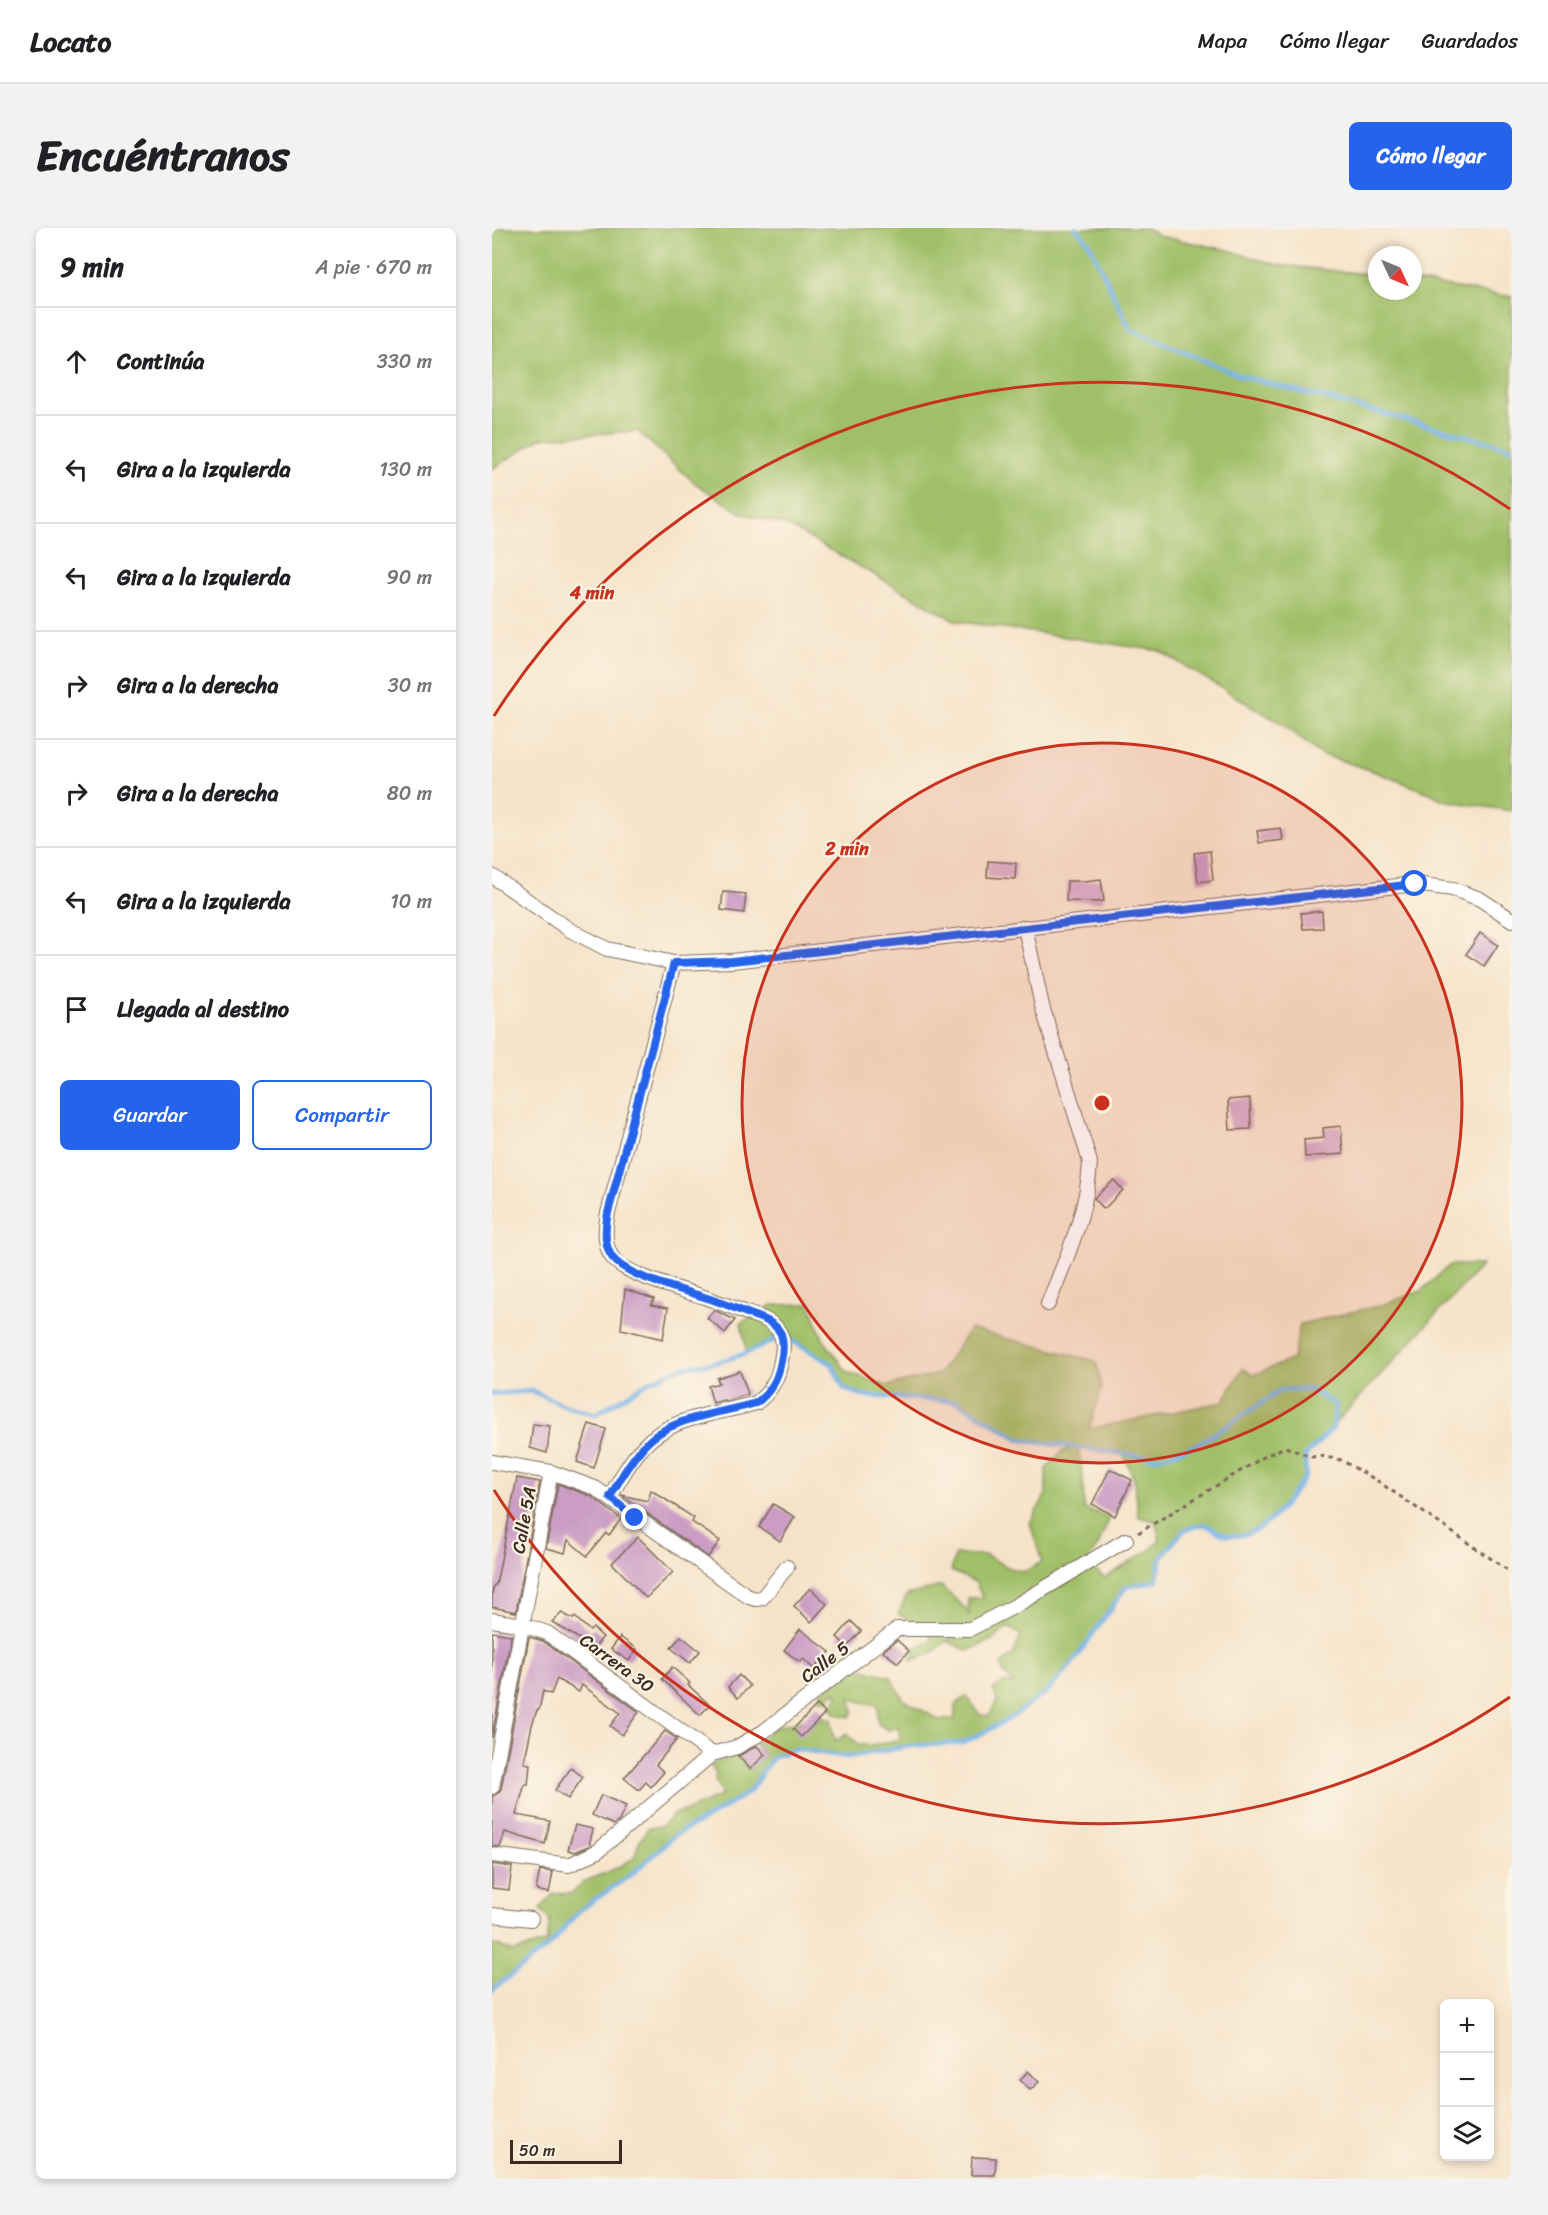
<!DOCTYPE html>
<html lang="es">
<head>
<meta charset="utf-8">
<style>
	body { margin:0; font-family:Sriracha,sans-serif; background:#f2f2f2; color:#202124 }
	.controls { position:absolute; right:18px; bottom:18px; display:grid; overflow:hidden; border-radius:9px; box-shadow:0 3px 9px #0003 }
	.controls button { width:54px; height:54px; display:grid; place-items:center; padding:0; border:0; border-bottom:2px solid #e0e0e0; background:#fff; color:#202124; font:30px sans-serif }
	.compass { position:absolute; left:876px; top:18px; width:54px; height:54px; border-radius:50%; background:#fff; box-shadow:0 3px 9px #0003; rotate:134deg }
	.scale { position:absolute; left:18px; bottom:15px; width:112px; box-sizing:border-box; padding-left:6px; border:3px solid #3b2a1e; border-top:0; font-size:16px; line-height:21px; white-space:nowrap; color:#3b2a1e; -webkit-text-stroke:4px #fcf5e5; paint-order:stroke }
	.stop { position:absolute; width:18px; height:18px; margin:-14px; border:4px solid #2563eb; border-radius:50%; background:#fff }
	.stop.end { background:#2563eb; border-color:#fff; box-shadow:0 2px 6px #0008 }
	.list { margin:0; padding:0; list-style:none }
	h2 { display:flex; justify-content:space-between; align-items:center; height:78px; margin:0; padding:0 24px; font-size:26px }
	h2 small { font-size:20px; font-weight:400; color:#757577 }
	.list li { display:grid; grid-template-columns:39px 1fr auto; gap:18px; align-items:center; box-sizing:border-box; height:108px; padding:0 24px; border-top:2px solid #e0e0e0 }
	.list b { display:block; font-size:22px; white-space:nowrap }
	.list em { font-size:20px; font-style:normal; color:#757577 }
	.actions { display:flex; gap:12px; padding:18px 24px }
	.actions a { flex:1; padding:14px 0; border:2px solid #2563eb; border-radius:9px; text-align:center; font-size:21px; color:#2563eb }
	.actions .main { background:#2563eb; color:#fff }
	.icon { flex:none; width:33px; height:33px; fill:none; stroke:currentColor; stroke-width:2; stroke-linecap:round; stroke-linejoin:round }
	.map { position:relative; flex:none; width:1020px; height:1951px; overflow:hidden; border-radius:9px }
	header { display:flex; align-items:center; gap:36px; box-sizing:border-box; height:84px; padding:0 30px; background:#fff; border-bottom:2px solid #e0e0e0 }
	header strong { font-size:28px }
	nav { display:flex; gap:33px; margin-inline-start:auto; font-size:21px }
	.intro { display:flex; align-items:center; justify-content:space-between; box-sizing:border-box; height:144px; padding:0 36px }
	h1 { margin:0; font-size:42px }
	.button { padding:15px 27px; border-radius:9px; background:#2563eb; color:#fff; font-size:21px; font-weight:700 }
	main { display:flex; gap:36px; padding:0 36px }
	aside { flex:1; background:#fff; border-radius:9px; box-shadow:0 3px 9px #0003 }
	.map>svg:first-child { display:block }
</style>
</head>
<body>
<header>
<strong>Locato</strong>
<nav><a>Mapa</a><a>Cómo llegar</a><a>Guardados</a></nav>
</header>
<div class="intro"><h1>Encuéntranos</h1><a class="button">Cómo llegar</a></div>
<main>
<aside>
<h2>9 min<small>A pie · 670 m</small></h2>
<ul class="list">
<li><svg class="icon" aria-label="ahead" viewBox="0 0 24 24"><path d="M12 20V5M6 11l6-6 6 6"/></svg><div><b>Continúa</b></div><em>330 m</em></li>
<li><svg class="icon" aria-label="left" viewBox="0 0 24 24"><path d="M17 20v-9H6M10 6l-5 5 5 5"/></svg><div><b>Gira a la izquierda</b></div><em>130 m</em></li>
<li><svg class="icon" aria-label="left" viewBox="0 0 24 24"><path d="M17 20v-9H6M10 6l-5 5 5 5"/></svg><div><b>Gira a la izquierda</b></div><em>90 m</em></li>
<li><svg class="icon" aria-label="right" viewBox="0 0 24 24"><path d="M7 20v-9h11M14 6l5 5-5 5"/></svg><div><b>Gira a la derecha</b></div><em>30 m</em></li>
<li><svg class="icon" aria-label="right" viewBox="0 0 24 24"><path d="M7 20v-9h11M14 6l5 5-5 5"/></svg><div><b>Gira a la derecha</b></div><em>80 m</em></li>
<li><svg class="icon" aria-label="left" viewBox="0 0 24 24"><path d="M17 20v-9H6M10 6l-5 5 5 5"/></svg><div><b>Gira a la izquierda</b></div><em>10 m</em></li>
<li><svg class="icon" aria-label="arrive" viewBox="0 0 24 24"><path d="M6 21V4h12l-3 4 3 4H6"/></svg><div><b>Llegada al destino</b></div></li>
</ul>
<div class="actions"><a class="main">Guardar</a><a>Compartir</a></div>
</aside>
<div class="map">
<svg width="1020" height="1951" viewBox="0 0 1020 1951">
	<rect width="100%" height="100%" fill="#fcf5e5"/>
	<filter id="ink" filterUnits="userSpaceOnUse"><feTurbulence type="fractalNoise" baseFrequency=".0167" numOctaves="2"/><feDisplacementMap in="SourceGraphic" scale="12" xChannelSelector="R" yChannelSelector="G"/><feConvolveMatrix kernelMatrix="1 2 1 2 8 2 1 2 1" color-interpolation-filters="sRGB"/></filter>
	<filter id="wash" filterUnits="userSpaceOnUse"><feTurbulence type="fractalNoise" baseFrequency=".008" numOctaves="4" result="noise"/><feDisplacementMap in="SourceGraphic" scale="24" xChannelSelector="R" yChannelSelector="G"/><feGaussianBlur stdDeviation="1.35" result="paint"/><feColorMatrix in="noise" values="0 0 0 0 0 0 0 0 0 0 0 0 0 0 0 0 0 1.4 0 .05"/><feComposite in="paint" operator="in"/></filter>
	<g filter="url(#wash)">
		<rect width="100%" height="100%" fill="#f5e3c9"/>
		<!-- green -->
		<g fill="#a0bf68" stroke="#6e7443" stroke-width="1.5" fill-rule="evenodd">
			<path d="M0,0H655L667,8L736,22L786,37L885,47V63H921V53L1020,69V583L951,572L938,565L878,542L828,526L790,496L668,423L464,393L296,298L249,285L204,256L145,203L49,210L0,241Z"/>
			<path d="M958,1037H990L813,1228L814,1248C795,1273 771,1315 734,1307C727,1305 719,1299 712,1296L692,1302L670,1328L664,1353L634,1360L579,1437L557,1462L519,1490L471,1515L418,1518L355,1529L303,1521L281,1529L258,1563L217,1589L183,1607L140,1646L88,1682L57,1718L0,1762V1716L22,1724L55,1714L58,1692L48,1681L61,1666L81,1665L91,1654L125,1640L142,1630L147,1614L156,1600L170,1598L182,1586L199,1581L230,1567L223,1552L224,1545L218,1537L245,1527L258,1541L273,1527L263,1516L283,1499L310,1492L317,1500L329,1489L339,1491L343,1513L355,1506L366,1516L379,1518L409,1511L406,1499L396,1502L386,1496V1478C376,1474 369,1475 358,1470L362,1483L358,1489L345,1486L338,1479L347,1467L342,1464L335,1473L328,1471L330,1464L362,1438L399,1449L412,1472L447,1492L463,1491V1477L475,1468L488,1487L497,1488L505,1473L501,1461L511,1455L522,1456L512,1446L509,1436L521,1427L529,1407L516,1399L503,1410L476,1423L455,1413L437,1427L418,1433L424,1420L439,1413L438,1400L406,1386L415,1367L449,1358L474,1381L477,1388L476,1370H491L483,1354L459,1343L463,1327H494L517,1340L532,1344L550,1334L538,1295L554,1266V1241L569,1224L584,1218L529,1212L464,1173L372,1168L352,1161L340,1136L297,1111L283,1112L255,1125L249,1095L280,1077L318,1076L331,1111L355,1144L395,1158L447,1146L478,1101L604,1133L610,1160L597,1201L731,1174L751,1140L761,1147L801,1131L808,1096L890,1077L929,1063ZM586,1219L631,1226L643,1253L646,1289L663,1293L668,1312L659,1321L613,1350L594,1335L606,1318L618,1289L592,1281L591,1249Z"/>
		</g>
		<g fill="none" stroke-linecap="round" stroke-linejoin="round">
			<!-- stream -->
			<g stroke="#77b3e9" stroke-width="4.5">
				<path d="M584,0L597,15L638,101L749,148L1020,220"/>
				<path d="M0,1166L40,1163L74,1178L104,1186L158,1153L191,1139L226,1134L255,1125L283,1112"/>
				<path d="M0,1762L57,1718L88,1682L140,1646L183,1607L217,1589L258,1563L281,1529L303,1521L355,1529L418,1518L471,1515L519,1490L557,1462L579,1437L634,1359L664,1353L670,1328L692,1302L712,1296C719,1299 726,1305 734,1307C771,1315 795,1273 814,1248L813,1228L841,1200L844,1177L817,1161L789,1162L735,1198L702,1218L665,1230L529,1212L464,1173L372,1168L352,1161L340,1136L297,1111"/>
			</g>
		</g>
		<g id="blocks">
			<!-- building -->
			<g fill="#cb9cc4">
				<path d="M789,600L791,612L767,615L765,603Z"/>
				<path d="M718,623L721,652L706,654L702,625Z"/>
				<path d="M496,633L524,635L523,651L495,649Z"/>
				<path d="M609,651L612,673L602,674L574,673L575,653H592Z"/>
				<path d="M231,664L254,666L252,685L229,682Z"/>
				<path d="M830,683L831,700L811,701L809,685Z"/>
				<path d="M988,705L1006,717L992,738L974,726Z"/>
				<path d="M758,870L759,901L738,902L736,872Z"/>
				<path d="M849,898L851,926L813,929L812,912L832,910L831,900Z"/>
				<path d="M622,952L631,962L612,981L602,970Z"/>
				<path d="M133,1061L162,1071L159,1077L176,1080L171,1111L129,1101Z"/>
				<path d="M222,1082L243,1092L233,1105L215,1090Z"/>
				<path d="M248,1143L256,1166L235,1173L232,1172L221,1175L216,1158L227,1155L225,1150Z"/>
				<path d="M41,1196L58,1198L55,1225L38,1220Z"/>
				<path d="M97,1196L114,1201L102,1240L85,1234Z"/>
				<path d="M618,1241L640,1252L623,1288L600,1276Z"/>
				<path d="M25,1250L48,1254L24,1384L0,1379V1366L2,1357H4Z"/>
				<path d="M66,1256L99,1268L129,1291L117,1307L114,1305L95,1328L76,1312L73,1325L54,1320Z"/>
				<path d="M159,1262L202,1290L200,1294L228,1313L216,1329L129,1267L156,1273Z"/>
				<path d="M281,1276L303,1289L288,1313L267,1299Z"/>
				<path d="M146,1309L181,1344L154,1370L120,1335Z"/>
				<path d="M318,1360L335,1376L319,1394L302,1378Z"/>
				<path d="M70,1385L81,1391L83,1389L98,1403L101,1400L111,1409L102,1420L60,1394Z"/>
				<path d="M359,1393L369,1403L355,1419L345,1409Z"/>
				<path d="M308,1401L338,1424L322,1441L311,1431L308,1434L292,1422Z"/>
				<path d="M0,1404L19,1407L0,1510Z"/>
				<path d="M189,1408L208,1423L198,1435L179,1420Z"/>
				<path d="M37,1409L51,1413L147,1484L130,1507L118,1498L128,1485L90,1457L87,1464L65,1451L59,1466L51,1463L47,1482H45L40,1497L32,1535L38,1536L36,1557L33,1556L24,1587L58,1593L53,1616L13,1604L8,1619L0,1618V1568L6,1565L9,1561Z"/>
				<path d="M128,1409L145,1421L137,1433L119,1421Z"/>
				<path d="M405,1412L417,1423L406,1435L391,1423Z"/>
				<path d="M180,1439L198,1455L196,1457L218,1477L208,1487L170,1451Z"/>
				<path d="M247,1447L258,1458L246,1470L236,1459Z"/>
				<path d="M325,1477L333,1485L309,1509L301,1501Z"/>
				<path d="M173,1503L185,1511L164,1537L172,1544L159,1559L154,1554L147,1562L132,1550Z"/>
				<path d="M265,1518L273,1527L258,1541L246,1528Z"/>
				<path d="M79,1540L91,1549L76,1571L63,1562Z"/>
				<path d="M109,1567L134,1578L127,1593L122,1597L100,1587Z"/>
				<path d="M83,1597L101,1601L97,1618L83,1624L76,1622Z"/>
				<path d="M0,1636L20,1639L17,1662L0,1660Z"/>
				<path d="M48,1642L61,1644L57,1665L44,1662Z"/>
				<path d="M536,1843L547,1854L538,1862L528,1852Z"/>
				<path d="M480,1929L504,1930L503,1947H479Z"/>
			</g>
		</g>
	</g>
	<g filter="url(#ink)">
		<use href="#blocks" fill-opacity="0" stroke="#7c6b5a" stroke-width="1.5"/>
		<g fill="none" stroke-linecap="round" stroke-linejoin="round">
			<defs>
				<g id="minor">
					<path d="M0,648L78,702L115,721L182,735L240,733L923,656L961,661L988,671L1020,692"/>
					<path d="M533,699L550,778L598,934C596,983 574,1031 556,1076"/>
					<path d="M0,1234L59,1244L103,1260L257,1369L264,1371L270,1370L295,1339"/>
					<path d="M118,1269C128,1251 138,1233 152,1218C178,1188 228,1186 264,1175C279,1164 286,1151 289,1133C291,1123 293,1111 286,1102C279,1092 266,1089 255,1085C240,1079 226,1074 212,1069C189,1061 134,1048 120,1029C111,1016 113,999 116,985L182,735"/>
					<path d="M0,1392L31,1397L55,1405L220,1526"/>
					<path d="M0,1559L59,1244"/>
					<path d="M0,1627L77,1637L106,1623L220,1526L245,1519L271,1504L405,1401H478L523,1378L634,1312"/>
					<path d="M0,1687L39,1691"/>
				</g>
			</defs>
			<!-- minor casing -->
			<use href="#minor" stroke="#7c6b5a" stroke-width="16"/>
			<!-- path -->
			<path stroke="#7c6b5a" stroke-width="3" stroke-dasharray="4.5 4.5" stroke-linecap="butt" d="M646,1305L775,1227L793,1219L820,1229L828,1228L849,1232L884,1252L1020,1345"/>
			<!-- minor -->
			<use href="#minor" stroke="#fff" stroke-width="14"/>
		</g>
	</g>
	<g fill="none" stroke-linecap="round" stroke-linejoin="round" filter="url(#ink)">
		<!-- route -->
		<path stroke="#2563eb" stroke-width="8" d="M143,1290L118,1269C128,1251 138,1233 152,1218C178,1188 228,1186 264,1175C279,1164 286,1151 289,1133C291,1124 292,1115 289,1106C283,1093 267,1090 255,1085C240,1079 226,1073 212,1069C189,1061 134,1049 120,1029C111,1016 113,999 116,985L182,735L240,733L923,656"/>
	</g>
	<!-- distance rings -->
	<circle cx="610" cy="875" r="360" fill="#c8321e" fill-opacity=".12"/>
	<g fill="none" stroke="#c8321e" stroke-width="3">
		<circle cx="610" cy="875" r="360"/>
		<path d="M1018 1469A721 721 0 0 1 2 1262M2 488A721 721 0 0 1 1018 281"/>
	</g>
	<g text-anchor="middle" stroke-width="4.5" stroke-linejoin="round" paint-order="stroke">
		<!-- street labels -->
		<g font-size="18" fill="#3b2a1e" stroke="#fcf5e5">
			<text transform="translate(32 1292) rotate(-80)" y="6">Calle 5A</text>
			<text transform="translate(333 1434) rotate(-37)" y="6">Calle 5</text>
			<text transform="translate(125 1435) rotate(36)" y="6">Carrera 30</text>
		</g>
	</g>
	<circle cx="610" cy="875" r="9" fill="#c8321e" stroke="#fcf5e5" stroke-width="3"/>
	<g font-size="18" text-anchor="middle" font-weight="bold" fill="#c8321e" stroke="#fcf5e5" stroke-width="4.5" stroke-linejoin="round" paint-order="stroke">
		<text x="100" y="371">4 min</text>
		<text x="355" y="627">2 min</text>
	</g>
</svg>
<div class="controls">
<button>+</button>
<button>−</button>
<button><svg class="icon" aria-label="layers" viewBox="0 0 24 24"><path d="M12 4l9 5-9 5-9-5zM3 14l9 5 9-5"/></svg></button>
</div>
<svg class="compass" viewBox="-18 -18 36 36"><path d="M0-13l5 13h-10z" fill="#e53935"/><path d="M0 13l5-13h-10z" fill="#757577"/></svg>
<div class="scale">50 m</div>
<div class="stop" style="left:923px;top:656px"></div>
<div class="stop end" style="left:143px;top:1290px"></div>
</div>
</main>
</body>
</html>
